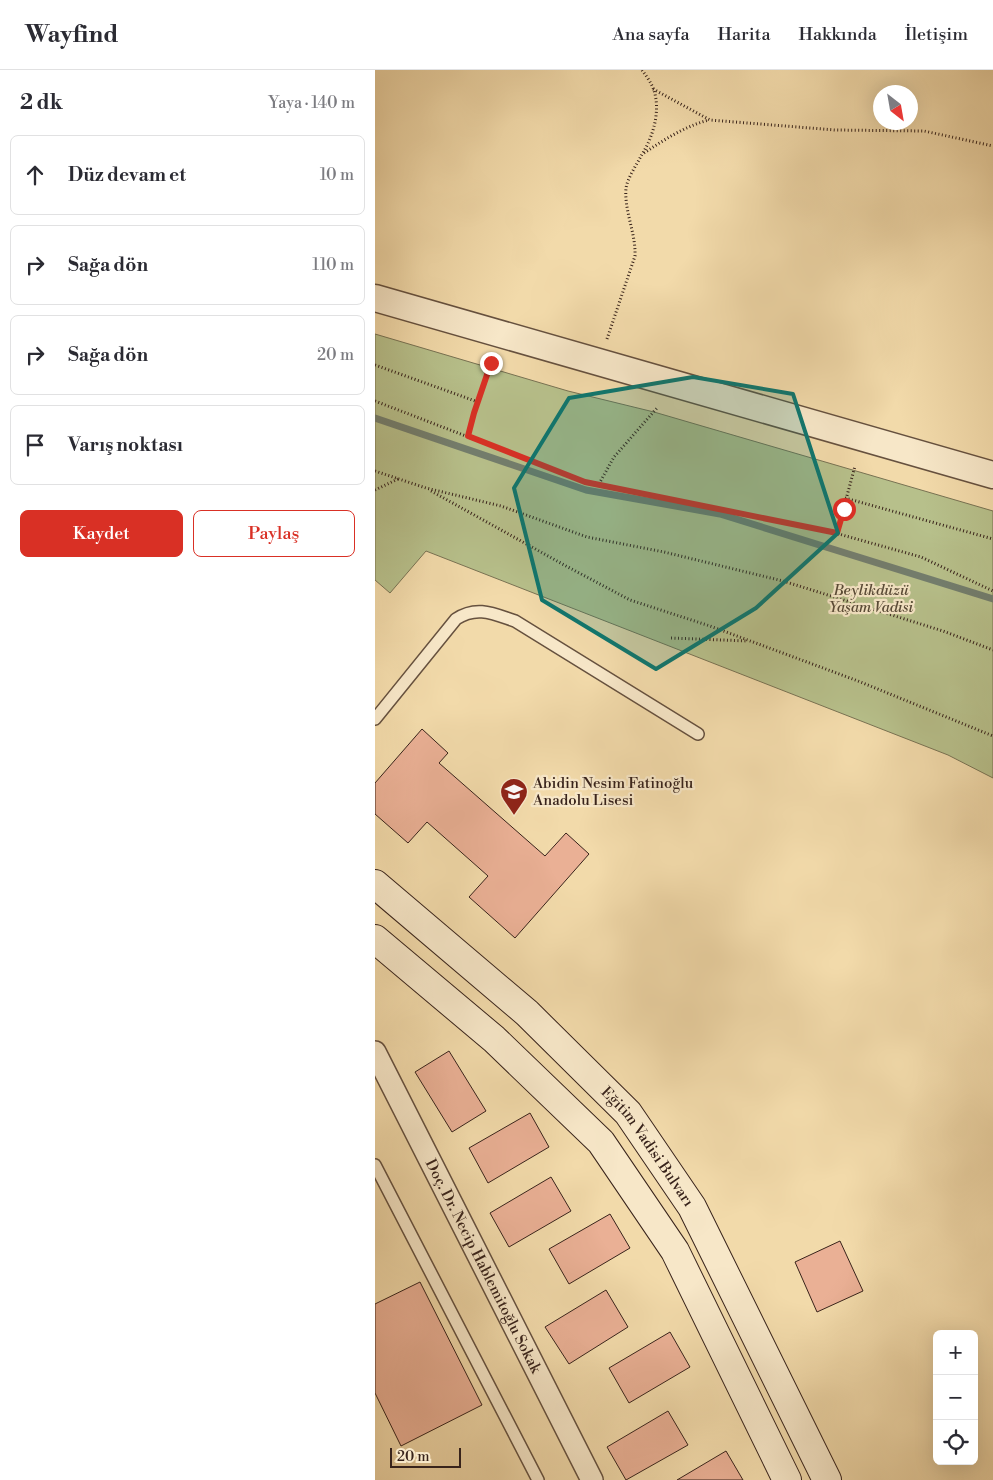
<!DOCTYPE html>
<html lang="tr">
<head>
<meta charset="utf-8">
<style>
	body { margin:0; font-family:"Libre Bodoni",serif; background:#f2f2f3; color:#2b2b33 }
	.controls { position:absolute; right:15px; bottom:15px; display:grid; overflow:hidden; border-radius:8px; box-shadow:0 5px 20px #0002 }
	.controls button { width:45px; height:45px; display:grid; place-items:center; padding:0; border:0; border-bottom:1px solid #e1e1e2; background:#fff; color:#2b2b33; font:25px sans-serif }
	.compass { position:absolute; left:498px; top:15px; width:45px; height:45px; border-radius:50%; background:#fff; box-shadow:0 5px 20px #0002; rotate:149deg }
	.scale { position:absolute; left:15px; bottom:12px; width:71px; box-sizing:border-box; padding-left:5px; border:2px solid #38231b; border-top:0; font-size:14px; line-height:18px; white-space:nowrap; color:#38231b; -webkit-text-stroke:4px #f7e7c8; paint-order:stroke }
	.stop { position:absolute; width:15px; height:15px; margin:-11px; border:4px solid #d93025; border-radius:50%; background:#fff }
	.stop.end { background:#d93025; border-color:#fff; box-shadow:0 1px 5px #0008 }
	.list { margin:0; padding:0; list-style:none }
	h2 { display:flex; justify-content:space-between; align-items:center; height:65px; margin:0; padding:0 20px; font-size:21px }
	h2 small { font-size:16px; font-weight:400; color:#7c7c81 }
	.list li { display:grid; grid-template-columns:32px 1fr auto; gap:15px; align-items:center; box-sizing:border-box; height:80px; margin:0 10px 10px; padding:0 10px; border:1px solid #e1e1e2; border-radius:8px }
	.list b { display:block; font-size:19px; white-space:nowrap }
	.list em { font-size:16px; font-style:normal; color:#7c7c81 }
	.actions { display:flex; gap:10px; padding:15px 20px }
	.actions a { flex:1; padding:11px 0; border:1px solid #d93025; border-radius:8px; text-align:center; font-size:18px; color:#d93025 }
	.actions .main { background:#d93025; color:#fff }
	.icon { flex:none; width:28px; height:28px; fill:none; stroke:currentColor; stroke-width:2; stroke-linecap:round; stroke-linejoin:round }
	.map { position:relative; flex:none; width:618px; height:1410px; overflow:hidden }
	header { display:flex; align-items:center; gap:30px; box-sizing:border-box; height:70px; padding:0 25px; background:#fff; border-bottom:1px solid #e1e1e2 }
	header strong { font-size:24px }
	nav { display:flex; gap:28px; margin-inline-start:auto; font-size:18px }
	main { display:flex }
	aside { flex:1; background:#fff }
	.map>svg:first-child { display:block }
</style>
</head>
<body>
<header>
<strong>Wayfind</strong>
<nav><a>Ana sayfa</a><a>Harita</a><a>Hakkında</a><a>İletişim</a></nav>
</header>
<main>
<aside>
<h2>2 dk<small>Yaya · 140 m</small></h2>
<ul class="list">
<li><svg class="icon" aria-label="ahead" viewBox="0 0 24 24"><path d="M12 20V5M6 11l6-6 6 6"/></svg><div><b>Düz devam et</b></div><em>10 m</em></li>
<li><svg class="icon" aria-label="right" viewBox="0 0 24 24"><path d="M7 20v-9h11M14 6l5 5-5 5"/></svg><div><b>Sağa dön</b></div><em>110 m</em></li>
<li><svg class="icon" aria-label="right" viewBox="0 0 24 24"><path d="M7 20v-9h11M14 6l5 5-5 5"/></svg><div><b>Sağa dön</b></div><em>20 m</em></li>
<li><svg class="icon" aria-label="arrive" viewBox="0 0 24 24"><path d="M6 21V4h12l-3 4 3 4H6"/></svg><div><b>Varış noktası</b></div></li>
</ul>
<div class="actions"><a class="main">Kaydet</a><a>Paylaş</a></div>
</aside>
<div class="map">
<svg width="618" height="1410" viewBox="0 0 618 1410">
	<rect width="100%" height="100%" fill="#f2daaa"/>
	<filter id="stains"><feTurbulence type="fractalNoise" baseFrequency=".004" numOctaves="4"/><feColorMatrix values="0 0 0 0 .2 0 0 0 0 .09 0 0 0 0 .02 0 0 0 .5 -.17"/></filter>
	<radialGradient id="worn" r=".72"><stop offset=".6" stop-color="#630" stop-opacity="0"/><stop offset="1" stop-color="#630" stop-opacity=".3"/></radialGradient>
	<!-- green -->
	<path fill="#b7c08b" stroke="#787253" d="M0,264L193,321L279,342L618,441V708L573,685L51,481L15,523L0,510Z"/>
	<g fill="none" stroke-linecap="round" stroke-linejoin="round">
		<!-- stream -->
		<path stroke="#737e6e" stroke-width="7" d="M0,348L211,420L345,444L618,529"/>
	</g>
	<!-- building -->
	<g fill="#eab095" stroke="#38231b">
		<path d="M47,659L73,683L64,693L170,786L191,763L214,784L140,868L94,827L113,806L52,752L33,773L0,744V713Z"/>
		<path d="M74,981L111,1041L77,1062L40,1002Z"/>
		<path d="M155,1043L174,1077L113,1113L94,1078Z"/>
		<path d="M176,1107L196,1141L134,1177L115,1143Z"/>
		<path d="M235,1144L255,1178L194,1214L174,1179Z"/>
		<path d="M465,1171L488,1221L442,1242L420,1192Z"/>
		<path d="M45,1212L107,1335L26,1376L0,1323V1234Z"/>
		<path d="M231,1220L253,1257L194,1294L170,1257Z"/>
		<path d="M295,1262L315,1297L254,1333L234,1298Z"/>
		<path d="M293,1341L313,1375L251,1410L232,1377Z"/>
		<path d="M351,1381L368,1410H302Z"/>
	</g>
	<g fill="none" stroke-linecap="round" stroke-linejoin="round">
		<defs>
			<g id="service">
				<path d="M0,649L81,549C102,535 119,544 140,551L323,664"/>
				<path d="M0,1095L163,1410"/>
			</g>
			<g id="minor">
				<path id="s1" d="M0,982L217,1410"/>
			</g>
			<path id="tertiary" d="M0,228L618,405"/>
			<g id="secondary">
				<path id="s2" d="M0,814L152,943L253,1043L317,1137L452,1410"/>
				<path d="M0,869L119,969L226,1072L300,1181L412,1410"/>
			</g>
		</defs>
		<!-- service casing -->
		<use href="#service" stroke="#66513f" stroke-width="14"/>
		<!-- minor casing -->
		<use href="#minor" stroke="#66513f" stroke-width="24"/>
		<!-- tertiary casing -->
		<use href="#tertiary" stroke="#66513f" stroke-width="29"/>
		<!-- secondary casing -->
		<use href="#secondary" stroke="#38231b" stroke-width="30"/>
		<!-- path -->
		<g stroke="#38231b" stroke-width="3" stroke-dasharray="1 2.5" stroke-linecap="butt">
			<path d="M278,19L335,50L460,60L549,61L618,76"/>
			<path d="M269,83C289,70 310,56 334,50"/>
			<path d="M232,269L260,186C261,163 249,141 251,118C253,107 261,96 266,86C277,69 285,45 280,24C278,15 272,7 267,0"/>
			<path d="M0,295L103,332"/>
			<path d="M0,331L210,412L453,461L546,487L618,521"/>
			<path d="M93,366L99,343L116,293"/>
			<path d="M0,401L51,418L126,436L212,467L289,482L408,511L568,561L618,580"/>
			<path d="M224,414L239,387L282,338"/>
			<path d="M0,420L23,409"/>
			<path d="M56,421L191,496L255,530L335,556L483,611L618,666"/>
			<path d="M470,428L618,469"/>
			<path d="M462,463L480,396"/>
			<path d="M296,568L373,571"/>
		</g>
		<!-- service -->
		<use href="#service" stroke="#f7e7c8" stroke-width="11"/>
		<!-- minor -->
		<use href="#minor" stroke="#f7e7c8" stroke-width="21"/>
		<!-- tertiary -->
		<use href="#tertiary" stroke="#f7e7c8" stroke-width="26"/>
		<!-- secondary -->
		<use href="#secondary" stroke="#f7e7c8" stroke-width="28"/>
	</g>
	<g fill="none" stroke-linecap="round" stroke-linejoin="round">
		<!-- route -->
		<path stroke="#d93025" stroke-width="6" d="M116,293L99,343L93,366L210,412L462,463L469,439"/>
	</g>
	<!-- marked area -->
	<path fill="#0f766e" fill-opacity="0.2" stroke="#0f766e" stroke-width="4" stroke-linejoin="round" d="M318,307L418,324L463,463L381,538L281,599L167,530L139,418L194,328Z"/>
	<!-- icons -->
	<defs>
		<symbol id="school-pin" viewBox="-11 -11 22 30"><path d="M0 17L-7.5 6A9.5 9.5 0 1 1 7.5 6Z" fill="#8f2418" stroke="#f7e7c8"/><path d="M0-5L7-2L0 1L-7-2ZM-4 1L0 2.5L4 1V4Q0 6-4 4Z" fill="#fff"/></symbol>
	</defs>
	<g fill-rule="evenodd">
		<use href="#school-pin" x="123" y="706" width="32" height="43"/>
	</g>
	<g text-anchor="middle" stroke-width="4.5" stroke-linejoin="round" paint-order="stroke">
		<!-- park labels -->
		<g font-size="15" font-style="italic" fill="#584a37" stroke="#f7e7c8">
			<text x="496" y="525">Beylikdüzü<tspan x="496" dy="17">Yaşam Vadisi</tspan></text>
		</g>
		<!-- poi labels -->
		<g font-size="15" fill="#38231b" stroke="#f7e7c8" text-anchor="start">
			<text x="158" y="718">Abidin Nesim Fatinoğlu<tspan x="158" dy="17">Anadolu Lisesi</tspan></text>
		</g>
		<!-- street labels -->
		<g font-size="15" fill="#38231b" stroke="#f7e7c8">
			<text dy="5" stroke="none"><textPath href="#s2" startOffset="380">Eğitim Vadisi Bulvarı</textPath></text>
			<text dy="5" stroke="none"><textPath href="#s1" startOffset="240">Doç. Dr. Necip Hablemitoğlu Sokak</textPath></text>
		</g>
	</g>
	<rect width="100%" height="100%" filter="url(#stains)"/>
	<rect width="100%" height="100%" fill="url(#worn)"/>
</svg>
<div class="controls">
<button>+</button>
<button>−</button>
<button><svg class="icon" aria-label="locate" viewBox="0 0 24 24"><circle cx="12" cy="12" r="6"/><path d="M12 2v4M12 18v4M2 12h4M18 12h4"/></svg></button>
</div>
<svg class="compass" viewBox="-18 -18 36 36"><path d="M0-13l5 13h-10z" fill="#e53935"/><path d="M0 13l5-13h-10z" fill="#7c7c81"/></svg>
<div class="scale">20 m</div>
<div class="stop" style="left:469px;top:439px"></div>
<div class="stop end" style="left:116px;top:293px"></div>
</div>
</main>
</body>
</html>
